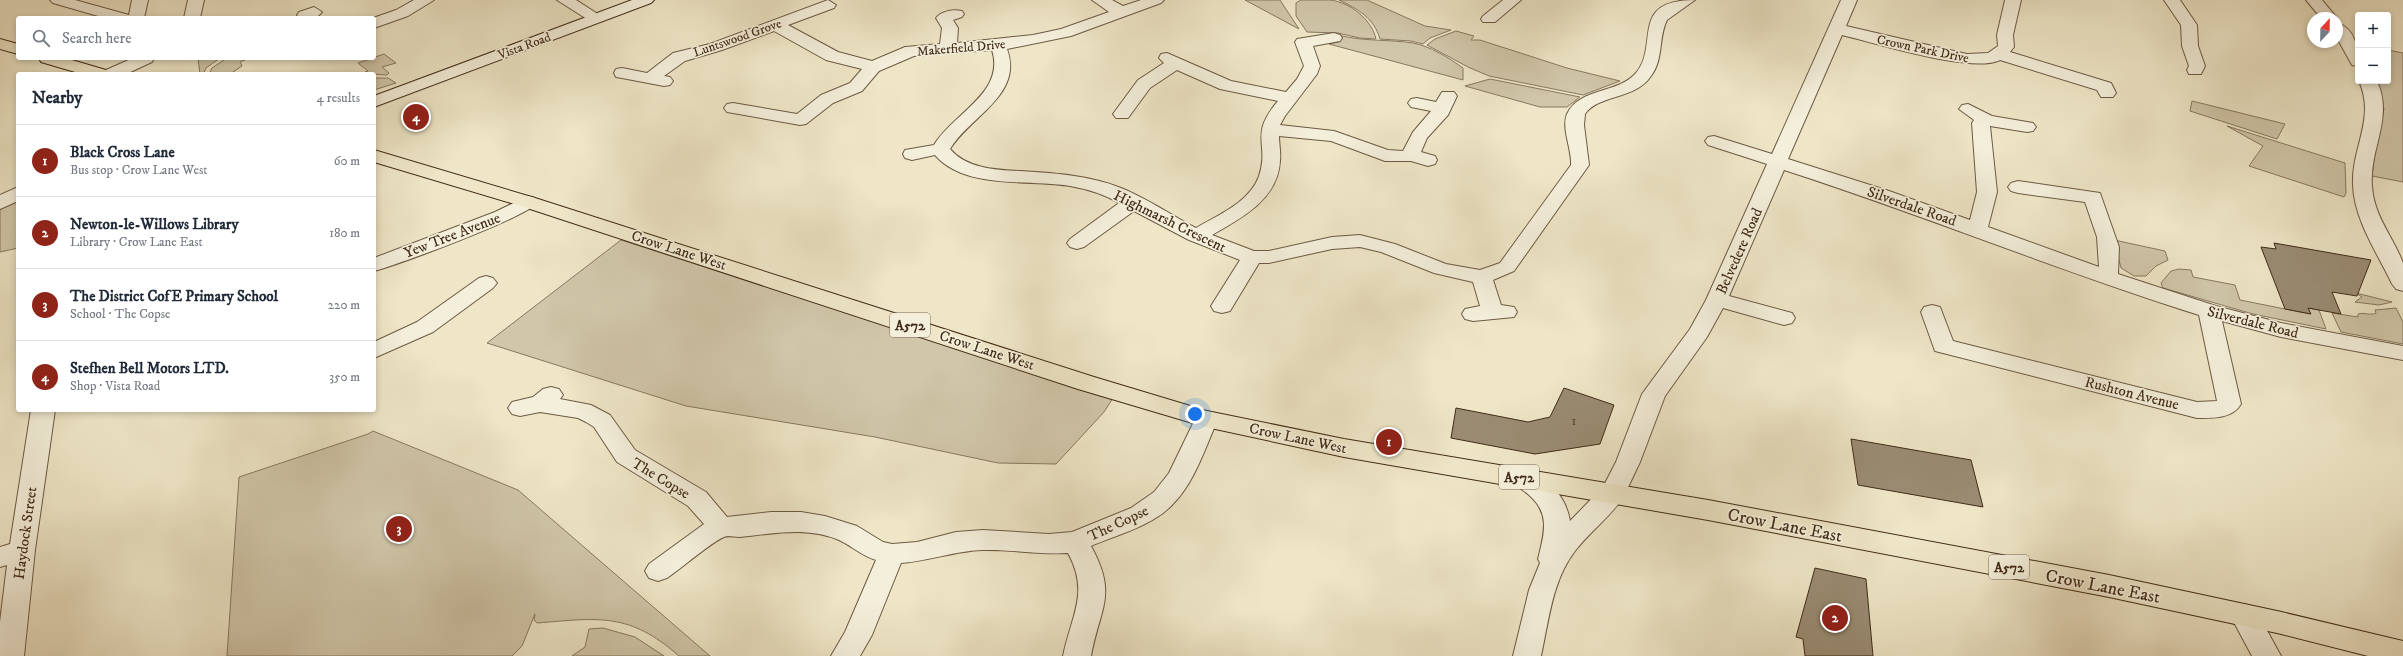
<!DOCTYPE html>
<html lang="en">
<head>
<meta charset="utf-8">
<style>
	body { margin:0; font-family:"IM FELL DW Pica",serif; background:#f2f2f3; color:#1f2937 }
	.controls { position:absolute; right:12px; top:12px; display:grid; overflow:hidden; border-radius:4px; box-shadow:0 2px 6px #0003 }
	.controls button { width:36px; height:36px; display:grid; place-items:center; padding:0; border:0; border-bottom:1px solid #e0e1e3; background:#fff; color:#1f2937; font:20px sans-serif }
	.compass { position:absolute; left:2307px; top:12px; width:36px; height:36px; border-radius:50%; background:#fff; box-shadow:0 2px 6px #0003; rotate:22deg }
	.you { position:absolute; left:1195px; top:414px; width:14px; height:14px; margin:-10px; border:3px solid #fff; border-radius:50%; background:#1a73e8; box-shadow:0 0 0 6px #1a73e833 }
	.badge { display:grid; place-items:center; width:26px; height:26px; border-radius:50%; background:#8f2418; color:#fff; font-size:13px; font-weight:700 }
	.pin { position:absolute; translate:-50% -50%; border:2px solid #fff; box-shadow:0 1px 4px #0006 }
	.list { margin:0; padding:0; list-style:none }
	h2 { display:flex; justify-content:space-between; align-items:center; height:52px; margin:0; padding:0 16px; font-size:17px }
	h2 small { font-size:13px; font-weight:400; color:#747a83 }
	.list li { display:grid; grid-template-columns:26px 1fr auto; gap:12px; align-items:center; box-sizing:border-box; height:72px; padding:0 16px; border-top:1px solid #e0e1e3 }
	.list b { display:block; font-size:15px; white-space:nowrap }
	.list p { margin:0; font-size:13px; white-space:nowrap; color:#747a83 }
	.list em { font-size:13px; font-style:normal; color:#747a83 }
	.icon { flex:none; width:22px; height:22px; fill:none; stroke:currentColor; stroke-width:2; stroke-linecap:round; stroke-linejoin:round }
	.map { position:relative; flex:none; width:2403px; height:656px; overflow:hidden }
	.search { position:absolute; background:#fff; box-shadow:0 2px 6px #0003; left:16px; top:16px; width:360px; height:44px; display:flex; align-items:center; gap:10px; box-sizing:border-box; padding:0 14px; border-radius:4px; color:#747a83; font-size:15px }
	.panel { position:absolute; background:#fff; box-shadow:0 2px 6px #0003; left:16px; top:72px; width:360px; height:340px; border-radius:4px }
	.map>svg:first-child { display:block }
</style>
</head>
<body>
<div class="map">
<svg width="2403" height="656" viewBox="0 0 2403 656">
	<rect width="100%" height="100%" fill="#eee6c7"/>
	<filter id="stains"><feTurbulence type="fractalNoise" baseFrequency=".005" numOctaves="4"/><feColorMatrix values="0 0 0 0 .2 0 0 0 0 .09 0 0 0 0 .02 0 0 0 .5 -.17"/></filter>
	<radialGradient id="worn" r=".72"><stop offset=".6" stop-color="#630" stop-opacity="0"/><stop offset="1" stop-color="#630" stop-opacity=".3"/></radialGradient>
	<!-- green -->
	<g fill="#d0c6a9" stroke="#887860">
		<path d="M1245,0H1280L1299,29Z"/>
		<path d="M1301,0C1311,0 1321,0 1330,0C1350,2 1372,20 1376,39L1360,38L1338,33L1307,32L1296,16V3Z"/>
		<path d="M1339,0H1367L1425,26L1451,30L1430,38L1423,44L1411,41L1380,39C1374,18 1358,9 1339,0Z"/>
		<path d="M1456,31L1474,36L1471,40H1480L1567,68L1620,81L1583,95L1489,76L1468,67L1427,45L1435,39Z"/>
		<path d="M1338,35C1366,42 1387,39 1413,43C1430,46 1449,58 1463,68V80L1329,44L1339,42Z"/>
		<path d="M2388,50L2403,53V182L2372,176L2377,135L2384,109L2374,81H2388Z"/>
		<path d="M384,54L396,63L382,67L389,73L387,75L367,74L365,72L368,71L358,63Z"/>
		<path d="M198,58H220L206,68L203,74H200Z"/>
		<path d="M227,58H249L240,62L242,66L230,74H209L212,68Z"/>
		<path d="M374,78H388L396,83L374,90Z"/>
		<path d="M1490,79L1580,97L1567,107H1540L1465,86Z"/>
		<path d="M2192,101L2285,124L2277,139L2190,111Z"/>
		<path d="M2227,126L2345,163L2346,193L2344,197L2249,166L2263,146Z"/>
		<path d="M18,199V248L0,252V209Z"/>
		<path d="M621,240L1113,398L1104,412L1056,464L998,463L875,437L686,406L487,343Z"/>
		<path d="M2114,240L2165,251L2168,260L2156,266L2146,276H2134L2121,268Z"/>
		<path d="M2179,269L2191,270L2193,277L2235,285L2240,300L2310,314L2308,308L2319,310L2326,329L2253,314L2163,288L2161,283L2171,271Z"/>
		<path d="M2356,293L2392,302L2379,305L2355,302L2362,297Z"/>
		<path d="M2396,308L2403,322V344L2341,332L2332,313L2358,317V314C2365,312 2370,316 2376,313L2375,310Z"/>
		<path d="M373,431L518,490L710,656H679C629,612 599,618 537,623L534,620L535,614L522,646L512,656H227L239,477L368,434Z"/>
		<path d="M603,628L635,637L664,656H572L585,647L589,629Z"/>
	</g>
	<!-- building -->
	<g fill="#9a8c73" stroke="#402b17">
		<path d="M2274,243L2371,260L2357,296L2332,292L2341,314L2308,308L2311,314L2285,309L2261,247L2276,249Z"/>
		<path d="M1564,388L1614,405L1600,444L1535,454L1451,438L1456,408L1528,422L1550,417Z"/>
		<path d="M1851,439L1971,460L1983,507L1858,485Z"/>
		<path d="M1815,568L1866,579L1873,656H1805L1803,639L1796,637Z"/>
	</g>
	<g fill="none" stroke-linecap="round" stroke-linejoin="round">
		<defs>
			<g id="minor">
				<path d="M50,0H75L129,15L132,0H148L144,18H105L53,3Z"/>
				<path d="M188,0H204L200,18H184Z"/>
				<path d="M414,0H434L408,16L374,28L373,18L396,10Z"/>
				<path d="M557,0H576L604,18L602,21H590Z"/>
				<path d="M828,0L836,5L834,8L788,25L838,52L872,61L905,47L940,44L942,28L936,18C941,11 954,9 962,11L964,14L962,17L953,20L958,28L957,43L1033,35L1061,29L1109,12L1092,0H1112L1123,6L1141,0H1164L1161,3L1071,36L1007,49C1024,95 970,116 950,149C966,168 995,170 1019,171C1053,173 1089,175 1121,188C1146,198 1171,215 1196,228C1218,215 1250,202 1259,176C1270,143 1248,136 1278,101L1220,89L1177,70L1150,88L1128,118H1116L1113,114L1138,80L1164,63L1159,58L1161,54L1167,53L1231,81L1286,92L1297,79L1304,66L1295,42L1297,39L1334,33L1340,35L1342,38L1340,41L1313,46L1320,66L1317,74L1285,116L1280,125L1334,131L1388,150L1403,151L1413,132L1431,111L1411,107L1408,103L1411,99L1417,98L1436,102L1442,92H1454L1457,96L1448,115L1427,138L1421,152L1435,156L1437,160L1435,164L1428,166L1411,161H1385L1331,141L1279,136C1279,144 1281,153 1280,161C1278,199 1242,218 1212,235L1254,251H1269L1332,237L1360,235L1395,244L1446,264L1480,270L1500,263L1571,165C1572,149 1561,128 1567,114C1580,87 1618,94 1636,73C1660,45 1628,0 1695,0L1667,20C1658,38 1664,59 1651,76C1635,100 1599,94 1585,114L1584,125L1589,165L1514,271L1493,280L1501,305L1514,307L1517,312L1514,317L1473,321L1465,319L1462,314L1465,309L1480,306L1473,282L1434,273L1381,252L1360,247L1332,249L1269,263H1259L1230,311L1222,313L1214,311L1211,306L1240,260L1189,240L1134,211L1084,247L1077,249L1070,247L1067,243L1070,239L1119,203C1104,194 1087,189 1070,186C1029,179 965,190 935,155L912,160L905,158L903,154L905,150L934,145C952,114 1006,93 992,50L914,56L879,71L862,91L833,103L806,124L800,125L733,113L727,112L724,108L727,104L733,103L797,114L821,95L850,83L862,69L826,60L774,31L722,50L685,61L664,76L670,77L673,81L670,85L664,86L622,78L616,77L614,73L616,69L622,68L647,73L673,53L710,44Z"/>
				<path d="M1503,0H1521L1495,22H1483L1481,19L1483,16Z"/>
				<path d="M1841,0H1857L1846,26L1967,54L1988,53L1998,46L1997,35L2005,0H2021L2013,35L2014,47L2010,52L2111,83L2116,93L2113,97H2101L2097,90L2000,60C1973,74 1875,43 1842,35L1788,159L1889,191L1970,220L1977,192L1972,123L1974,120L1959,109L1962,105L1968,104L1992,116L2033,123L2036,127L2033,131L2027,132L1990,126L1997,192L1988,227L2099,267L2097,237L2085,202L2018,193L2011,191L2008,187L2011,183L2018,181L2100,193L2119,247L2118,274L2216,306L2281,323L2403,346V360L2281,337L2222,321L2241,404C2232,419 2213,418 2197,418L1935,351L1921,312L1924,307L1932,305L1940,307L1953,341L2197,402L2217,401L2199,315C2059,271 1924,215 1784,170L1729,296L1792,313L1795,318L1792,323L1784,325L1723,308L1707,337L1665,396L1640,462L1622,500L1613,502L1604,500L1600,493L1616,462L1642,394L1690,329L1706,300L1767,164L1708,145L1705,141L1708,137L1714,136L1772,154Z"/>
				<path d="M2164,0H2180L2197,25L2198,46L2205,66L2201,74H2189L2187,70L2189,66L2182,46L2181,25Z"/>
				<path d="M2306,0H2322L2337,18H2321Z"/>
				<path d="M314,7L322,12L316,18H299L297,15L299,12Z"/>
				<path d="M2337,23C2356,28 2358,50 2358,66L2352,65L2337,38Z"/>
				<path d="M133,58H154L152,62L126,74H103L106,70Z"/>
				<path d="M2359,81H2377C2394,119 2369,148 2372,186C2374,217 2393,236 2403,263C2403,271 2403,282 2403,291L2396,289L2392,284C2378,254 2354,220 2353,185C2351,148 2376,119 2359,81Z"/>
				<path d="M18,187V201L0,209V195Z"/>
				<path d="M528,196L535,198L538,202C528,217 397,265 374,271V258L495,212Z"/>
				<path d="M486,276L493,278L497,283L493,288L433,332L374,358V342L417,322L479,278Z"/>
				<path d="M551,387L559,389L563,395L560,399L591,405L610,415L635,450L706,492L727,517L771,512H801L825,516L857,526L883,542L892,544L917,542L956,532L983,530L1049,534L1072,532L1131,508L1154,492L1169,473L1198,413L1206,411L1214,413L1218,419C1205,448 1195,482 1172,505C1152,526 1117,535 1091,546C1118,595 1100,607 1091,656H1063C1071,616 1090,593 1068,553C1039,555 1011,549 982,550C954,551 929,561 901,563L872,635L860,656H831L845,632L876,560C862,556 852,546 839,540C806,526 772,534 739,537C734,537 728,535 724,537C710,543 682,568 667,578L658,581L649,578L645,571L649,564L704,524L688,506L617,462L594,427L586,422L578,418L540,412L520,416L512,414L508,408L512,402L533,397L543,389Z"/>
				<path d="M31,410H55L35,550L24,656H0V622L7,565L0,567V547L10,544Z"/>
				<path d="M2244,604L2254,607L2281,656H2252L2230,615L2234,607Z"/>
			</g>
			<path id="tertiary" d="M1523,469C1547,476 1566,496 1570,521L1604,486L1613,484L1622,486L1626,493C1613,515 1590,531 1575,551C1552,581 1549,620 1541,656H1513L1529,590L1540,563L1538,559C1544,534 1551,514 1529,495C1522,489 1515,486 1511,478L1514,472Z"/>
			<path id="secondary" d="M632,0H654L651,3L374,107V96Z"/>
			<g id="primary">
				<path d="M0,39L18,44V54L0,49Z"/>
				<path d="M39,58H65L106,70L109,74H82L41,62Z"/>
				<path d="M374,150L535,198L1094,377L1207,411L1344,439L1708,500L2109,575L2277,611L2403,641V656H2368L2277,633L2109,597L1708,520L1344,457L1206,427L1078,389L521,206L374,162Z"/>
			</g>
		</defs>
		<!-- minor casing -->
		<use href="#minor" stroke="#6c5a43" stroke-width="2"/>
		<!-- tertiary casing -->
		<use href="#tertiary" stroke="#6c5a43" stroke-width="2"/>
		<!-- secondary casing -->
		<use href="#secondary" stroke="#402b17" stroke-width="2"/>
		<!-- primary casing -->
		<use href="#primary" stroke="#402b17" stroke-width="2"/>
		<!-- minor -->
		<use href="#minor" fill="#f4efdb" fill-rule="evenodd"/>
		<!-- tertiary -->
		<use href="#tertiary" fill="#f4efdb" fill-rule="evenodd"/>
		<!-- secondary -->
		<use href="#secondary" fill="#f4efdb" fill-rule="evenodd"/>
		<!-- primary -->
		<use href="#primary" fill="#eee6c7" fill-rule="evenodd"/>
	</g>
	<g text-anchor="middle" stroke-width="3.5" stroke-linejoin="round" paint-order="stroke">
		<!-- far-street labels -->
		<g font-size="13" fill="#402b17" stroke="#f4efdb">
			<text transform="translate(737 37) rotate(-19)" y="5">Luntswood Grove</text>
			<text transform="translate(524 45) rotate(-20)" y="5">Vista Road</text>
			<text transform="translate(961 47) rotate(-5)" y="5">Makerfield Drive</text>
			<text transform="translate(1923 48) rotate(12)" y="5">Crown Park Drive</text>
		</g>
		<!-- number labels -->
		<g font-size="13" fill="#56432e">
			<text x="1574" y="425">1</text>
		</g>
		<!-- shield labels -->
		<g fill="#f4efdb" stroke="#766652" stroke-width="1">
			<rect x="890" y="313" width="40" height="24" rx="3"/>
			<rect x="1499" y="465" width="40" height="24" rx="3"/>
			<rect x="1989" y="555" width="40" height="24" rx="3"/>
		</g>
		<g font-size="14" font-weight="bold" fill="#402b17">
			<text x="910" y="330">A572</text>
			<text x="1519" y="482">A572</text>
			<text x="2009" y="572">A572</text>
		</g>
		<!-- street labels -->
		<g font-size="15" fill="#402b17" stroke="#f4efdb">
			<text transform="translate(1912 206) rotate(19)" y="5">Silverdale Road</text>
			<text transform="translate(1170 221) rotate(26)" y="5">Highmarsh Crescent</text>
			<text transform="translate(452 235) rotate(-21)" y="5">Yew Tree Avenue</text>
			<text transform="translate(679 250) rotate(18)" y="5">Crow Lane West</text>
			<text transform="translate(1739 251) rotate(-66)" y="5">Belvedere Road</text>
			<text transform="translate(2253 322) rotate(14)" y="5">Silverdale Road</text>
			<text transform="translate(987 350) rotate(18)" y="5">Crow Lane West</text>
			<text transform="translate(2132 393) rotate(14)" y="5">Rushton Avenue</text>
			<text transform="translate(1298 438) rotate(12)" y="5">Crow Lane West</text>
			<text transform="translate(661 478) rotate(31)" y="5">The Copse</text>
			<text transform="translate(1118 523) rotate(-25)" y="5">The Copse</text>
			<text transform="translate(25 533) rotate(-82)" y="5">Haydock Street</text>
		</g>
		<!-- near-street labels -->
		<g font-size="18" fill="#402b17" stroke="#f4efdb">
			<text transform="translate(1785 525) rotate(11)" y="6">Crow Lane East</text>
			<text transform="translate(2103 586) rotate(11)" y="6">Crow Lane East</text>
		</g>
	</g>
	<rect width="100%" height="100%" filter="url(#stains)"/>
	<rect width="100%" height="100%" fill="url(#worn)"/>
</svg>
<div class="controls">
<button>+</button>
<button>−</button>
</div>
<svg class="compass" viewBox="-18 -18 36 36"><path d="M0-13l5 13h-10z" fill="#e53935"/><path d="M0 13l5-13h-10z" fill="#747a83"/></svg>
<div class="you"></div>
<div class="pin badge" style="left:1389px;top:442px">1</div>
<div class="pin badge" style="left:1835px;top:618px">2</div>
<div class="pin badge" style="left:399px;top:529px">3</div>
<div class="pin badge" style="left:416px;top:117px">4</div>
<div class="search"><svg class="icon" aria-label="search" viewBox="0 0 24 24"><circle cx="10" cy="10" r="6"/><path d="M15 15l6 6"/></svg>Search here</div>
<section class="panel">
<h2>Nearby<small>4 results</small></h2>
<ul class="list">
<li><span class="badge">1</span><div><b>Black Cross Lane</b><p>Bus stop · Crow Lane West</p></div><em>60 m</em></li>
<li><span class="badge">2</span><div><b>Newton-le-Willows Library</b><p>Library · Crow Lane East</p></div><em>180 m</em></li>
<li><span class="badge">3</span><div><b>The District CofE Primary School</b><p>School · The Copse</p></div><em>220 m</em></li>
<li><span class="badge">4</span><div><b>Stefhen Bell Motors LTD.</b><p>Shop · Vista Road</p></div><em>350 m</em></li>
</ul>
</section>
</div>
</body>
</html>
